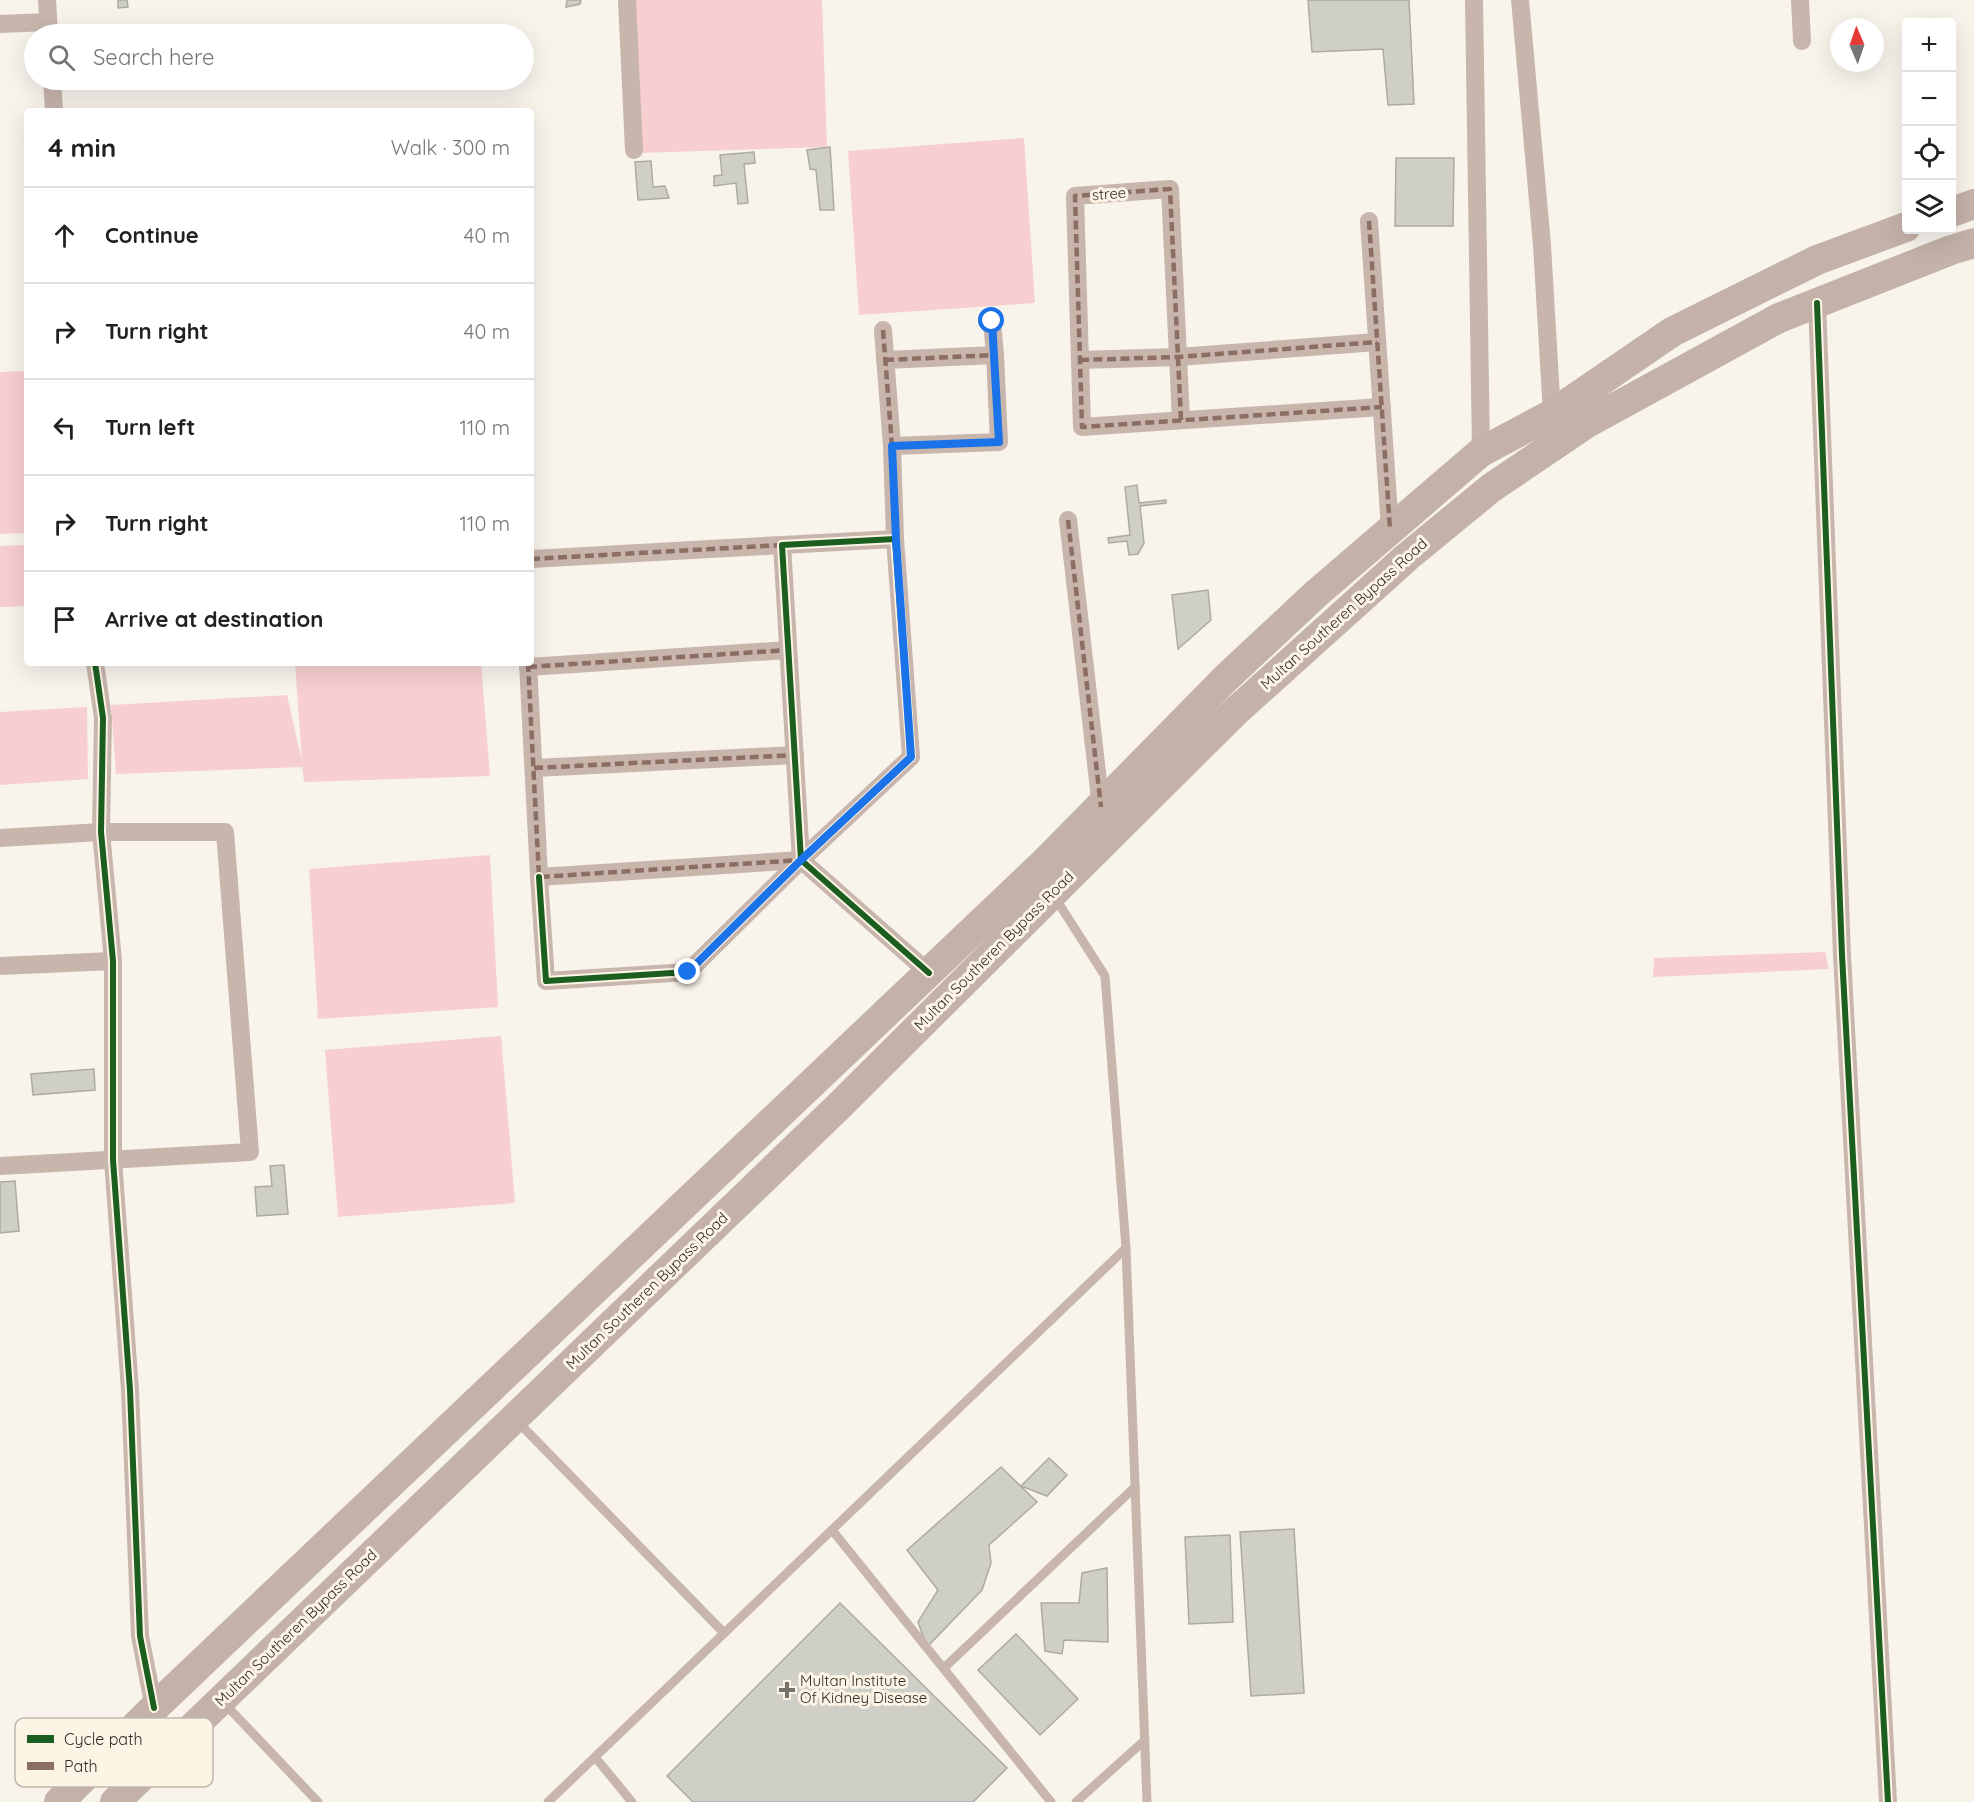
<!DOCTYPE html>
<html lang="en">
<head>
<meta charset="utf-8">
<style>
	body { margin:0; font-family:Quicksand,sans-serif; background:#f2f2f2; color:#202124 }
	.controls { position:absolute; right:18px; top:18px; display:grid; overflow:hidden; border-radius:6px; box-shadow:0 6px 24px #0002 }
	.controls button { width:54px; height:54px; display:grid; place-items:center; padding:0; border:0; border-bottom:2px solid #e0e0e0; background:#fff; color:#202124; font:30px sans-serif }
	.compass { position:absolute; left:1830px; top:18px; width:54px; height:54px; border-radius:50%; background:#fff; box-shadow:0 6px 24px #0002; rotate:358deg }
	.stop { position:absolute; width:18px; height:18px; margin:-14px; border:4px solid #1a73e8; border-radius:50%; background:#fff }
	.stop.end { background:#1a73e8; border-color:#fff; box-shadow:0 2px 6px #0008 }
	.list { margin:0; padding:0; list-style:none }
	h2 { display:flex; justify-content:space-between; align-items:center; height:78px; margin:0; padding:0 24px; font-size:26px }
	h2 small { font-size:20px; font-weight:400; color:#757577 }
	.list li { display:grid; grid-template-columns:39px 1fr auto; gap:18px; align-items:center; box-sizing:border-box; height:96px; padding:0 24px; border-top:2px solid #e0e0e0 }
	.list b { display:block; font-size:22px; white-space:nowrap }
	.list em { font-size:20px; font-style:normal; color:#757577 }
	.icon { flex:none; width:33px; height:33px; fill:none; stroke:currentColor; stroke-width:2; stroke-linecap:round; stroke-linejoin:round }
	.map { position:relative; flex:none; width:1974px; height:1802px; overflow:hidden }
	.search { position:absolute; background:#fff; box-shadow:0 6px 24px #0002; left:24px; top:24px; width:510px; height:66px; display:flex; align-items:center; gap:15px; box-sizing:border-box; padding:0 21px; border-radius:33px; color:#757577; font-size:22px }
	.panel { position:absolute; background:#fff; box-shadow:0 6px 24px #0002; left:24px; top:108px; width:510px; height:558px; border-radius:6px }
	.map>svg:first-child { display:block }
</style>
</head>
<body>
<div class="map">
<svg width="1974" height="1802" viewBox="0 0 1974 1802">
	<rect width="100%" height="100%" fill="#f8f3eb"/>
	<!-- green -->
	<g fill="#f7cfd1">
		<path d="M634,0H822L827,147L639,153Z"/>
		<path d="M1024,138L1035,303L859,315L848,151Z"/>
		<path d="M27,371V533L0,534V372Z"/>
		<path d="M27,545V606L0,607V546Z"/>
		<path d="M295,663H481L490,776L304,782L302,767L116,774L111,705L287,695L302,761Z"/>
		<path d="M87,707L88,779L0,785V712Z"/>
		<path d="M490,855L498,1007L318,1019L309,869Z"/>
		<path d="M1825,952L1829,969L1653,977L1654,958Z"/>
		<path d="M501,1036L515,1203L338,1217L325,1050Z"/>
	</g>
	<!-- building -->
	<g fill="#d0cfc7" stroke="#acaaa4" stroke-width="1.5">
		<path d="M118,0H127L128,7L118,8Z"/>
		<path d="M567,0H581L580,4L566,7Z"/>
		<path d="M1308,0H1409L1414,104L1388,105L1383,49L1312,52Z"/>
		<path d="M830,147L834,210H820L816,170L810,169L807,150Z"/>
		<path d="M754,152L755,163L744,164L748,203L738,204L736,183L714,186V176L722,175L720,155Z"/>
		<path d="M1396,158H1454L1453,226H1395Z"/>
		<path d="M651,161L653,187L665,186L669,198L638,200L635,162Z"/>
		<path d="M1137,485L1139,503L1166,500V503L1140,506L1144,543L1138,554L1129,555L1127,541L1109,543L1108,538L1130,535L1125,487Z"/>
		<path d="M1208,590L1211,620L1178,649L1172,595Z"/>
		<path d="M94,1069L95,1090L33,1095L31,1074Z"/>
		<path d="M284,1165L288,1214L257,1216L255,1187L272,1186L270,1166Z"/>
		<path d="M15,1181L19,1231L0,1233V1182Z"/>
		<path d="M1049,1458L1067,1475L1047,1496L1021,1486Z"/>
		<path d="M1001,1467L1037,1502L989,1545L991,1563L982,1590L927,1647L918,1622L938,1590L907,1550Z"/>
		<path d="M1294,1529L1304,1693L1251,1696L1240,1532Z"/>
		<path d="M1230,1535L1233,1622L1189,1624L1185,1537Z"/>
		<path d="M1107,1568L1108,1642L1064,1640L1062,1654L1045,1651L1041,1603H1079L1082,1573Z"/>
		<path d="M840,1603L1007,1768L973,1802H693L667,1776Z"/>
		<path d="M1016,1634L1078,1699L1040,1735L978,1670Z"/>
	</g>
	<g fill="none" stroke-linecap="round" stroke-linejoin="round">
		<!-- service -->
		<g stroke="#c8b5ac" stroke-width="9">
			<path d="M1054,896L1105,976L1126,1248L1147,1802"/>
			<path d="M518,1422L724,1633"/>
			<path d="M832,1530L1051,1802"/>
			<path d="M944,1668L1135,1487"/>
			<path d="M223,1702L318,1802"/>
			<path d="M595,1757L632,1802"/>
			<path d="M548,1802L1126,1248"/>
			<path d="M1076,1802L1145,1740"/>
		</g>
		<!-- minor -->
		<g stroke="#c8b5ac" stroke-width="18">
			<path d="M47,0L49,34"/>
			<path d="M627,0L634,150"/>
			<path d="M1474,0L1481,452"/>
			<path d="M1520,0L1542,245L1552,414"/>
			<path d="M1800,0L1802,41"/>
			<path d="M0,24L48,22"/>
			<path d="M52,80L54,111"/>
			<path d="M1369,221L1390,529"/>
			<path d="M1817,303L1842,955L1888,1802"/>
			<path d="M992,321L995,355"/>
			<path d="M883,330L892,446L895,539"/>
			<path d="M885,360L995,355L999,442L892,446"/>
			<path d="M1080,360L1178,357L1377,342"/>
			<path d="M1181,420L1170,189L1075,196L1082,427L1382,407"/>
			<path d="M1068,520L1101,807"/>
			<path d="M531,559L782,545"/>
			<path d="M95,663L103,718L101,832L113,961V1160L130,1390L140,1636L154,1708"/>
			<path d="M528,663L539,877L801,860"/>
			<path d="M528,667L788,650"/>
			<path d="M534,768L795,755"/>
			<path d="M0,838L101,832H225L250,1152L0,1166"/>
			<path d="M539,877L546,981L688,972L801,860L782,545L895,539L911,757L801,860L929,973"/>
			<path d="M0,966L113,961"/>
		</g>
		<!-- trunk -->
		<g stroke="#c4b2a8" stroke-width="30">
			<path d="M1952,212L1974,204"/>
			<path d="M59,1802L154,1708L1045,862L1226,678L1317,593L1481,452L1552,414L1672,332L1817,260L1906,227"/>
			<path d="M115,1802L836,1109L1235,712L1407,557L1491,488L1587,423L1779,318L1951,250L1974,243"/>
		</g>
		<!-- quiet -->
		<g stroke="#8d6e63" stroke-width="4.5" stroke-dasharray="9 4.5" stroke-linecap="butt">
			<path d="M1369,221L1390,529"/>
			<path d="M992,321L995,355"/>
			<path d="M883,330L892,446L895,539"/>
			<path d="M885,360L995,355L999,442L892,446"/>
			<path d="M1080,360L1178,357L1377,342"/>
			<path d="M1181,420L1170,189L1075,196L1082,427L1382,407"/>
			<path d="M1068,520L1101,807"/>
			<path d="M531,559L782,545"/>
			<path d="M528,663L539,877L801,860"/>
			<path d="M528,667L788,650"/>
			<path d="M534,768L795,755"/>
		</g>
		<defs>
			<g id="cycleway">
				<path d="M1817,303L1842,955L1888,1802"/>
				<path d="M95,663L103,718L101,832L113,961V1160L130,1390L140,1636L154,1708"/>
				<path d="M539,877L546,981L688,972L801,860L782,545L895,539L911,757L801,860L929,973"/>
			</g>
		</defs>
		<!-- cycleway casing -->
		<use href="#cycleway" stroke="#fdf4e6" stroke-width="10"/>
		<!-- cycleway -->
		<use href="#cycleway" stroke="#1b5e20" stroke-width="6"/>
	</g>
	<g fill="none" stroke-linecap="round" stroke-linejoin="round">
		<!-- route -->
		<path stroke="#1a73e8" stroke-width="8" d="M688,972L801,860L911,757L896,539L892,446L999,442L992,321"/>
	</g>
	<!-- markers -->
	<path fill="#76726a" stroke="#fdf4e6" stroke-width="2" d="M784 1681h6v6h6v6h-6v6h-6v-6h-6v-6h6z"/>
	<g text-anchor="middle" stroke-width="6" stroke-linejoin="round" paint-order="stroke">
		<!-- street labels -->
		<g font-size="15" fill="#302c25" stroke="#fdf4e6">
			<text transform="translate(1109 194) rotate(-4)" y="5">stree</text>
			<text transform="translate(1344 614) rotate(-42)" y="5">Multan Southeren Bypass Road</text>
			<text transform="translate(994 951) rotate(-45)" y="5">Multan Southeren Bypass Road</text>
			<text transform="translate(647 1291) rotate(-44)" y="5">Multan Southeren Bypass Road</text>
			<text transform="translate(296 1628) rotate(-44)" y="5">Multan Southeren Bypass Road</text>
		</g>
		<!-- poi labels -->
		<g font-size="15" fill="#302c25" stroke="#fdf4e6" text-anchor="start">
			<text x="800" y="1686">Multan Institute<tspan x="800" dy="17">Of Kidney Disease</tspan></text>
		</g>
	</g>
	<!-- legend -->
	<rect x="15" y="1718" width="198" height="69" rx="9" fill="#fdf4e6" stroke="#c0b8ac" stroke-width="1.5"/>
	<rect x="27" y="1735" width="27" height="8" fill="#1b5e20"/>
	<rect x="27" y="1762" width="27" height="8" fill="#8d6e63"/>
	<g font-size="16" fill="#302c25">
		<text x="64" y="1745">Cycle path</text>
		<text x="64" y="1772">Path</text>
	</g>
</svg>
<div class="controls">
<button>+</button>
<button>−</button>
<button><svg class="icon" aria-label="locate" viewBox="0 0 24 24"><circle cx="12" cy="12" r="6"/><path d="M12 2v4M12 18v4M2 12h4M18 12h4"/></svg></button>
<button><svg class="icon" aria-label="layers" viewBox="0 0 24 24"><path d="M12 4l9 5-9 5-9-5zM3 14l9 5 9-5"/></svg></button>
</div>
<svg class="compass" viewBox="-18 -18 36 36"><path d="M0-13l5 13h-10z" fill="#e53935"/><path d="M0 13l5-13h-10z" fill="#757577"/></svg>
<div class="stop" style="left:992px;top:321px"></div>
<div class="stop end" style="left:688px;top:972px"></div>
<div class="search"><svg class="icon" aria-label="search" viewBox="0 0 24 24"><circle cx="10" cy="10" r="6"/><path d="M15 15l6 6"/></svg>Search here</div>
<section class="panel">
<h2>4 min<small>Walk · 300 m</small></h2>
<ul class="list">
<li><svg class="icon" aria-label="ahead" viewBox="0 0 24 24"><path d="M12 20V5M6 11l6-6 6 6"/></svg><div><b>Continue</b></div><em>40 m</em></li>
<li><svg class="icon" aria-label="right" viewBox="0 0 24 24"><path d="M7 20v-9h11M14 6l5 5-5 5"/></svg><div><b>Turn right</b></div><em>40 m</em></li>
<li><svg class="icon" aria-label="left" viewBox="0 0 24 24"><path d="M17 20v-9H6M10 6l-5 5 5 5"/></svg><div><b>Turn left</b></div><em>110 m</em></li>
<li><svg class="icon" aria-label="right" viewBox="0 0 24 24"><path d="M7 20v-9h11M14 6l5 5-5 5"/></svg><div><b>Turn right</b></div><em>110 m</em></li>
<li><svg class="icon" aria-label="arrive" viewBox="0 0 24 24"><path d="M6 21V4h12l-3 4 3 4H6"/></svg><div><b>Arrive at destination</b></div></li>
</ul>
</section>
</div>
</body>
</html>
